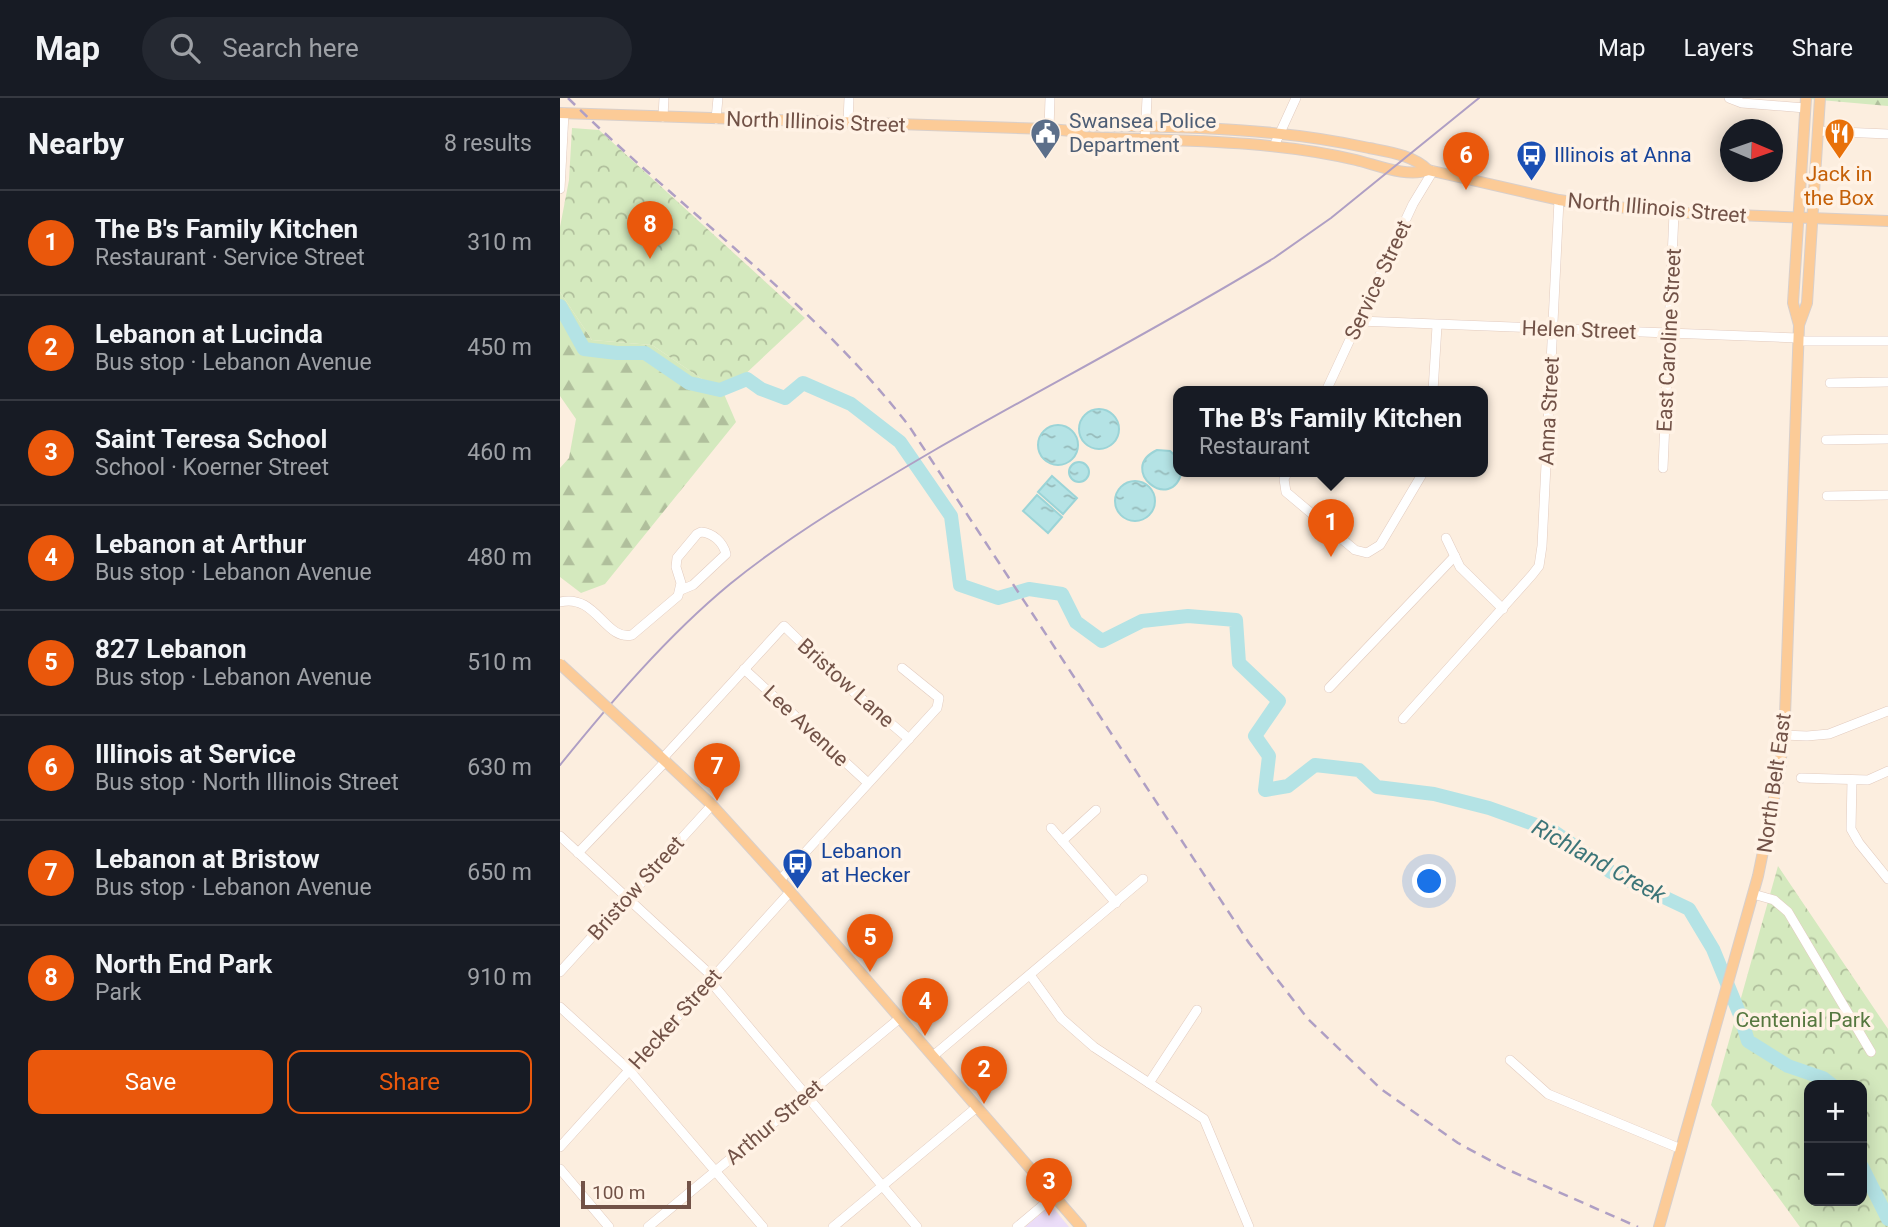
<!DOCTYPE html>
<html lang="en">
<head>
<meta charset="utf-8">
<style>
	body { margin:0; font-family:Roboto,sans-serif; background:#242831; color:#f1f3f6 }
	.controls { position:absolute; right:21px; bottom:21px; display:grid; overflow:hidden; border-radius:14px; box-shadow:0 4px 18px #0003 }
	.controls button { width:63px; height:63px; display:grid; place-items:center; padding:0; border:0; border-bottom:2px solid #363941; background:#171b24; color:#f1f3f6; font:35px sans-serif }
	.compass { position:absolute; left:1160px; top:21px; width:63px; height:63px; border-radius:50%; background:#171b24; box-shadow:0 4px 18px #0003; rotate:92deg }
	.scale { position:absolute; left:21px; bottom:18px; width:110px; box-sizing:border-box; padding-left:7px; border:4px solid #725247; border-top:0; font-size:19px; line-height:24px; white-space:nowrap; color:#725247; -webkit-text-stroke:5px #fff2e5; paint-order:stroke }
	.you { position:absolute; left:870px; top:784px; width:24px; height:24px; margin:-18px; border:5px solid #fff; border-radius:50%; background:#1a73e8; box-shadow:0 0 0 10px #1a73e833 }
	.badge { display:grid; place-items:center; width:46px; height:46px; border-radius:50%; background:#ea580c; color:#fff; font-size:23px; font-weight:700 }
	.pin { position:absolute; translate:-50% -58px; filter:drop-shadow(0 2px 4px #0008) }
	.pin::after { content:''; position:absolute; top:37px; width:24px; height:21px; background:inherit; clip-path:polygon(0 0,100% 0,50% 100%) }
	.popup { position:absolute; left:613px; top:288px; width:315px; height:91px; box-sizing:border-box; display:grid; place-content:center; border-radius:14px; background:#171b24; filter:drop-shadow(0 2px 5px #0005); font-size:23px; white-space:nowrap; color:#9ea1a6 }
	.popup b { font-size:26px; color:#f1f3f6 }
	.popup::after { content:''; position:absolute; left:50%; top:100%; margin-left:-14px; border:14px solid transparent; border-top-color:#171b24 }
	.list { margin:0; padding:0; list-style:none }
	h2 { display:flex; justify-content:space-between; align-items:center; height:91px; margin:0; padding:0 28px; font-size:30px }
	h2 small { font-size:23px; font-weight:400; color:#9ea1a6 }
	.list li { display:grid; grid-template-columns:46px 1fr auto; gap:21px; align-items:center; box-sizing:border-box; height:105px; padding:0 28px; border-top:2px solid #363941 }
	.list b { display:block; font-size:26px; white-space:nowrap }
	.list p { margin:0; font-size:23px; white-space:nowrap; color:#9ea1a6 }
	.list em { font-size:23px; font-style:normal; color:#9ea1a6 }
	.actions { display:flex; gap:14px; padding:21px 28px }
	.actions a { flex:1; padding:16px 0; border:2px solid #ea580c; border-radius:14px; text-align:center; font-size:24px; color:#ea580c }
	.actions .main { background:#ea580c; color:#fff }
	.icon { flex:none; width:38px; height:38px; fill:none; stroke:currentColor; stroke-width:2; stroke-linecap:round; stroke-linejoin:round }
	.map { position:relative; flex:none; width:1328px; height:1129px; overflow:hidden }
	header { display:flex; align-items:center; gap:42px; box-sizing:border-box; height:98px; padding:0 35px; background:#171b24; border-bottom:2px solid #363941 }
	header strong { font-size:33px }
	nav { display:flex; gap:38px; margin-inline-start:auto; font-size:24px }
	.search { width:490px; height:63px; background:#242831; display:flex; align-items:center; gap:18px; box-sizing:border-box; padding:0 24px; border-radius:38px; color:#9ea1a6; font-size:26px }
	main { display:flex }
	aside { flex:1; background:#171b24 }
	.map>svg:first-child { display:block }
</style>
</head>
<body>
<header>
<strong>Map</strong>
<div class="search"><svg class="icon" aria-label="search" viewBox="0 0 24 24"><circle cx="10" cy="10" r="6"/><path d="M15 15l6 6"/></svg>Search here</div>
<nav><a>Map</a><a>Layers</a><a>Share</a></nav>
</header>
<main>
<aside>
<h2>Nearby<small>8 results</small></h2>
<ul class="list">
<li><span class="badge">1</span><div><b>The B's Family Kitchen</b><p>Restaurant · Service Street</p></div><em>310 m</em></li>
<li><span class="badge">2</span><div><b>Lebanon at Lucinda</b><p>Bus stop · Lebanon Avenue</p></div><em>450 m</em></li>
<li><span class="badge">3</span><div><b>Saint Teresa School</b><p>School · Koerner Street</p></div><em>460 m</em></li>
<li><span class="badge">4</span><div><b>Lebanon at Arthur</b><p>Bus stop · Lebanon Avenue</p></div><em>480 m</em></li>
<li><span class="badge">5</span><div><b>827 Lebanon</b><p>Bus stop · Lebanon Avenue</p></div><em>510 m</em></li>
<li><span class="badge">6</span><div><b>Illinois at Service</b><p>Bus stop · North Illinois Street</p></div><em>630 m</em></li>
<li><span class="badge">7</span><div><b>Lebanon at Bristow</b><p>Bus stop · Lebanon Avenue</p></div><em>650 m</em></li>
<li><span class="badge">8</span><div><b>North End Park</b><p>Park</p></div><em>910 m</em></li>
</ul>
<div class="actions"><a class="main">Save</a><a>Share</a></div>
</aside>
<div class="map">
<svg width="1328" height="1129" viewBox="0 0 1328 1129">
	<defs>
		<pattern id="forest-firs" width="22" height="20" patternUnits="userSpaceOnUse" patternTransform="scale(1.75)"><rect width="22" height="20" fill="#d4e9be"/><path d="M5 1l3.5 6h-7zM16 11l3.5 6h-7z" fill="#b0bf9c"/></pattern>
		<pattern id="park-crowns" width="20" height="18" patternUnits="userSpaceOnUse" patternTransform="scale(1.75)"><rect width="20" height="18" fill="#d4e9be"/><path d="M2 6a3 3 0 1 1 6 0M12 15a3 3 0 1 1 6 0" fill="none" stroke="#b0bf9c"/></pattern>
		<pattern id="water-ripples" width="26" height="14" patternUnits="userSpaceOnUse" patternTransform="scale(1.75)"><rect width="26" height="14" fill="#b4e3e5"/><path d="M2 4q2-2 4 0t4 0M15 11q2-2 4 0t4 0" fill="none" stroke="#97bbbb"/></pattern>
	</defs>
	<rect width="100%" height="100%" fill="#fceedf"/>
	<!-- education -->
	<path fill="#ebddf8" d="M491,1107L509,1129H465Z"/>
	<!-- forest -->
	<g fill="url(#forest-firs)">
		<path d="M1238,0H1328V8Z"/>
		<path d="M0,194L32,242L92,247L164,296L176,324L45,486L21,495L0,479V370L9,360L16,321L0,298Z"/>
	</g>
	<!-- park -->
	<g fill="url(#park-crowns)" fill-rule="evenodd">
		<path d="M12,30L39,32L245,220L164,296L92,247L32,242L0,194V129L9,82Z"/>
		<path d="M1218,768L1328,931V1129H1240L1151,1007ZM1249,987H1302V1103H1249Z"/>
	</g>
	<!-- water -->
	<g fill="url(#water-ripples)" stroke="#9bd4d7" stroke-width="2">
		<circle cx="539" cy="331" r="20"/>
		<circle cx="498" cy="347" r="20"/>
		<path d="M597,352L610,353L619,361V373H622C612,417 556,371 597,352Z"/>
		<circle cx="519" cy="374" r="10"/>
		<path d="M492,378L517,400L503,416L478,394Z"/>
		<circle cx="575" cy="403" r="20"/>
		<path d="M477,397L502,419L488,435L463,413Z"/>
	</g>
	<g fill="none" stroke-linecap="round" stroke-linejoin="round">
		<!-- river -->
		<g stroke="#b4e3e5" stroke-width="14">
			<path d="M0,208L24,251L57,255H85L129,285L160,292L187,281L201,291L225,300L243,285L291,306L340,344L391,418L400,487L438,500L469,491L502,496L516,524L542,543L582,523L628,518L676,522L679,565L719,603L695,638L709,658L705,692L728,688L755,667L799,672L817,689L874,696L929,710L993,733L1051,774L1129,811L1153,851L1180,917L1188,943L1228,968L1263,980L1272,987"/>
			<path d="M1302,1069L1328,1121"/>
		</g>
		<defs>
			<g id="minor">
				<path d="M1169,0L1182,5L1245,10"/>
				<path d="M103,19L104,0"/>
				<path d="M156,21L158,0"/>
				<path d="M288,24L289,0"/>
				<path d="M489,31L490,0"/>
				<path d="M1258,33L1328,36"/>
				<path d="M585,42L587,0"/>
				<path d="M714,48L736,0"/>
				<path d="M0,91L4,15"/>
				<path d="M799,223L1238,240"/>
				<path d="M1238,243H1328"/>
				<path d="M1270,285L1328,284"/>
				<path d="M766,293L853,106L873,73"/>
				<path d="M873,293L877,228"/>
				<path d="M1266,342L1328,341"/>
				<path d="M1103,370L1114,115"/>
				<path d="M728,373L724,381L726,394L795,452L807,455L820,447L864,373"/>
				<path d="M1267,398L1328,397"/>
				<path d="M886,440L900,469L943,511"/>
				<path d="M0,504C36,495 45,543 72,537L118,498L121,485L116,469L117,460L137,436L141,434C153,435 163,444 166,456L133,487L121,492"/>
				<path d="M184,571L308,685"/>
				<path d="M769,590L895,458"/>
				<path d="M843,621L972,477L979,468L982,448L999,102"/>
				<path d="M1223,637L1247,638L1269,636L1328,613"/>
				<path d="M103,660L224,528L281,583L349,641"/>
				<path d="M1241,680L1308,682L1328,673"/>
				<path d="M1292,682L1291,731L1299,745L1328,781"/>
				<path d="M491,730L556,805"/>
				<path d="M0,738L153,879"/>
				<path d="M502,743L536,712"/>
				<path d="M18,755L106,663"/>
				<path d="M220,782L377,610L379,600L342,570"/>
				<path d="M1193,796L1214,802L1228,814L1311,954"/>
				<path d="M0,874L152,707"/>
				<path d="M470,877L501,920L534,949L644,1021L689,1129"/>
				<path d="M150,883L357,1129"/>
				<path d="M0,909L69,972L203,1129"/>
				<path d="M373,958L583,781"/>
				<path d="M950,962L988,996L1121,1051"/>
				<path d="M589,985L637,912"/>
				<path d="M0,1049L230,794"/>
				<path d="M0,1071L49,1129"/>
				<path d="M88,1129L340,920"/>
				<path d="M273,1129L417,1009"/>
				<path d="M457,1129L494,1098"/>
			</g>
			<g id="major">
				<path d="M0,15L489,31L512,33L524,39C615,43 707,41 796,62C817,67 847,80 868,72L999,102L1032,107L1126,115L1328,123"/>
				<path d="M512,33L524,27C620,29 715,29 809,50C829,54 853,57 868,72"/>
				<path d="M1239,227L1233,205L1246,0"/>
				<path d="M89,648L152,707L220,782L521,1129"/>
				<path d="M1099,1129L1198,778L1220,671L1225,617L1239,227L1247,205L1260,0"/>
			</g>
		</defs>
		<!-- minor casing -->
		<use href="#minor" stroke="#e2cbbf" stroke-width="10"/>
		<!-- major casing -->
		<use href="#major" stroke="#d8cfcb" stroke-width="12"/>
		<!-- minor -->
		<use href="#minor" stroke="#fff" stroke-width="9"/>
		<!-- major -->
		<use href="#major" stroke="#fccb97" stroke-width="10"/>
		<!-- tram -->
		<path stroke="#af9fc4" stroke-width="2" d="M0,667C52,603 106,539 170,486C233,435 303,394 373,353C486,288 603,228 714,160L771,120L919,0"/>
		<!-- rail -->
		<path stroke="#af9fc4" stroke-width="2.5" stroke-dasharray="10 7" stroke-linecap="butt" d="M8,0C119,110 253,204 349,328L689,845L748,921L821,991L898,1045L944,1070L1078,1129"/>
		<defs>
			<path id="major-bridge" d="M0,566L89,648"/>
		</defs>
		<!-- major-bridge casing -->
		<use href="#major-bridge" stroke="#d8cfcb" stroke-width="12" stroke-linecap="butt"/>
		<!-- major-bridge -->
		<use href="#major-bridge" stroke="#fccb97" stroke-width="10"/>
	</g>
	<!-- icons -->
	<defs>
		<symbol id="civic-pin" viewBox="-11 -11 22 30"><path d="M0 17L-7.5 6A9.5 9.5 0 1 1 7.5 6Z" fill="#5c6f8a" stroke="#fff2e5"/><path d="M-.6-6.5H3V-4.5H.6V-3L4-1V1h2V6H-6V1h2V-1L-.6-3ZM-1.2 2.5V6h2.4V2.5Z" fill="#fff"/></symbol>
		<symbol id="restaurant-pin" viewBox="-11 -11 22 30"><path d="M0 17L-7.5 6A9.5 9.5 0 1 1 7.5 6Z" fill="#e8710a" stroke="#fff2e5"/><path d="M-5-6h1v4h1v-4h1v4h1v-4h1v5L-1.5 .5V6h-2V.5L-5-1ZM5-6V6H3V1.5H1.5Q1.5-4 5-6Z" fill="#fff"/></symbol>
		<symbol id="bus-pin" viewBox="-11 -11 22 30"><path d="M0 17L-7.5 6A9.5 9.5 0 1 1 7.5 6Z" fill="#1a4fb4" stroke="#fff2e5"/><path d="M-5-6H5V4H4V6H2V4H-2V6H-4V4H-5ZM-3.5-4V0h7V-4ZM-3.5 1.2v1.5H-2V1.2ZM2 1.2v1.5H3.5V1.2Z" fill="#fff"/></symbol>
	</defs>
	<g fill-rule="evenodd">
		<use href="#civic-pin" x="468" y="18" width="35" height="47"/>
		<use href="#restaurant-pin" x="1262" y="18" width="35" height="47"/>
		<use href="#bus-pin" x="954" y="40" width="35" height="47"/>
		<use href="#bus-pin" x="220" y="748" width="35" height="47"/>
	</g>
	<g text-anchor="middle" stroke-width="7" stroke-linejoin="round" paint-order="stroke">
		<!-- service labels -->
		<g font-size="21" fill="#4e5e75" stroke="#fff2e5" text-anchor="start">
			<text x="509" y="30">Swansea Police<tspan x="509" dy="24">Department</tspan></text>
		</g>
		<!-- street labels -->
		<g font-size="21" fill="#725247" stroke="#fff2e5">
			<text transform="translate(256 24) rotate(2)" y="7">North Illinois Street</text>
			<text transform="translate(1097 110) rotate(5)" y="7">North Illinois Street</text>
			<text transform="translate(818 182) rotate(-65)" y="7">Service Street</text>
			<text transform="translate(1019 232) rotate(2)" y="7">Helen Street</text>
			<text transform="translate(1109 242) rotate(-87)" y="7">East Caroline Street</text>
			<text transform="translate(989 313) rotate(-87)" y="7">Anna Street</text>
			<text transform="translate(286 585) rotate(42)" y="7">Bristow Lane</text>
			<text transform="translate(246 628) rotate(43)" y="7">Lee Avenue</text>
			<text transform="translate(1214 685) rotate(-82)" y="7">North Belt East</text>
			<text transform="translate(76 790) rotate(-48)" y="7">Bristow Street</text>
			<text transform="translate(115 921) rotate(-48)" y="7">Hecker Street</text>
			<text transform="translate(214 1024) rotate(-40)" y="7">Arthur Street</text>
		</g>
		<!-- transit labels -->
		<g font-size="21" fill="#164399" stroke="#fff2e5" text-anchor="start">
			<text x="994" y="64">Illinois at Anna</text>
			<text x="261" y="760">Lebanon<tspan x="261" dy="24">at Hecker</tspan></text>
		</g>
		<!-- food labels -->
		<g font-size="21" fill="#c56008" stroke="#fff2e5">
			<text x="1279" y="83">Jack in<tspan x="1279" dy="24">the Box</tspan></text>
		</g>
		<!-- park labels -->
		<g font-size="21" fill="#567840" stroke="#fff2e5">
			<text x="1243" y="929">Centenial Park</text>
		</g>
		<!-- water labels -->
		<g font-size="23" font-style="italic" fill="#3c7578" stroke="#fff2e5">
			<text transform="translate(1039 763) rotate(29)" y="8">Richland Creek</text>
		</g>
	</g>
</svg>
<div class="controls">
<button>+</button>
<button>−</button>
</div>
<svg class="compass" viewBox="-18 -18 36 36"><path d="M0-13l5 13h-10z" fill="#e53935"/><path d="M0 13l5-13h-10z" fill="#9ea1a6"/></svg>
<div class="scale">100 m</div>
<div class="you"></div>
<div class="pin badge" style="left:771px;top:459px">1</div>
<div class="popup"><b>The B's Family Kitchen</b>Restaurant</div>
<div class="pin badge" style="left:424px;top:1006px">2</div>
<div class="pin badge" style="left:489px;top:1118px">3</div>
<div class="pin badge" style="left:365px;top:938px">4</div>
<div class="pin badge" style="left:310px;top:874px">5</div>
<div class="pin badge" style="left:906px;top:92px">6</div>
<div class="pin badge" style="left:157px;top:703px">7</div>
<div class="pin badge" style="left:90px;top:161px">8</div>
</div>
</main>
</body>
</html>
